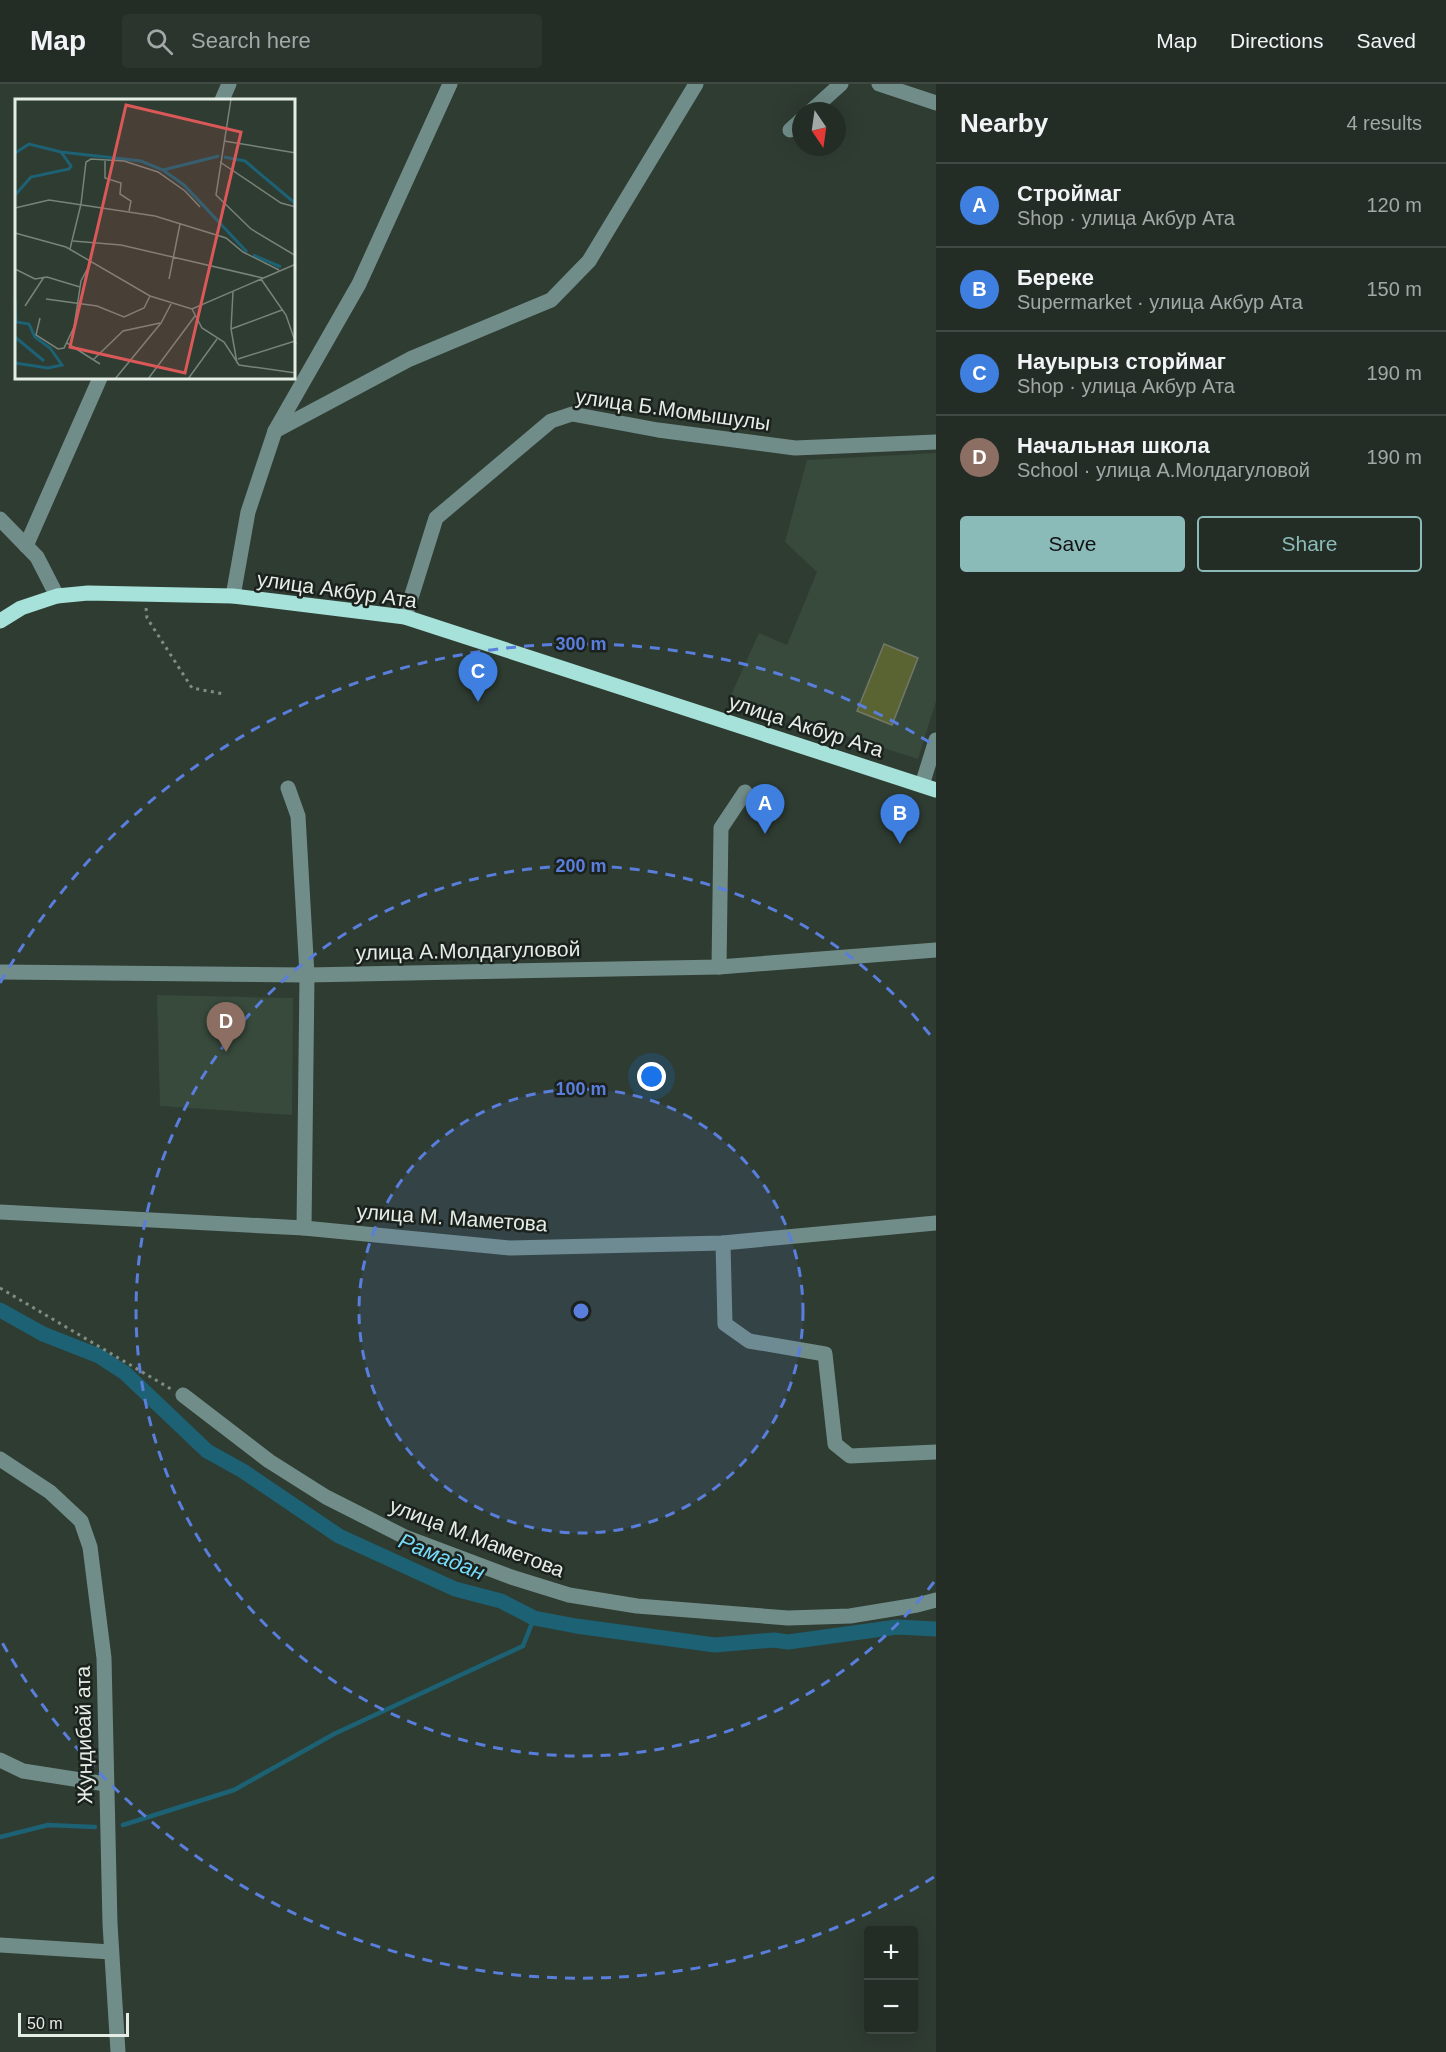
<!DOCTYPE html>
<html lang="en">
<head>
<meta charset="utf-8">
<style>
	body { margin:0; font-family:Arial,sans-serif; background:#2b352e; color:#f1f3f6 }
	.controls { position:absolute; right:18px; bottom:18px; display:grid; overflow:hidden; border-radius:6px; box-shadow:0 6px 24px #0002 }
	.controls button { width:54px; height:54px; display:grid; place-items:center; padding:0; border:0; border-bottom:2px solid #404943; background:#232d26; color:#f1f3f6; font:30px sans-serif }
	.compass { position:absolute; left:792px; top:18px; width:54px; height:54px; border-radius:50%; background:#232d26; box-shadow:0 6px 24px #0002; rotate:167deg }
	.scale { position:absolute; left:18px; bottom:15px; width:111px; box-sizing:border-box; padding-left:6px; border:3px solid #e5ede6; border-top:0; font-size:16px; line-height:21px; white-space:nowrap; color:#e5ede6; -webkit-text-stroke:4px #1b211c; paint-order:stroke }
	.you { position:absolute; left:652px; top:993px; width:21px; height:21px; margin:-15px; border:4px solid #fff; border-radius:50%; background:#1a73e8; box-shadow:0 0 0 9px #1a73e833 }
	.badge { display:grid; place-items:center; width:39px; height:39px; border-radius:50%; background:#8bbbb9; color:#fff; font-size:20px; font-weight:700 }
	.pin { position:absolute; translate:-50% -50px; filter:drop-shadow(0 2px 3px #0008) }
	.pin::after { content:''; position:absolute; top:32px; width:21px; height:18px; background:inherit; clip-path:polygon(0 0,100% 0,50% 100%) }
	.list { margin:0; padding:0; list-style:none }
	h2 { display:flex; justify-content:space-between; align-items:center; height:78px; margin:0; padding:0 24px; font-size:26px }
	h2 small { font-size:20px; font-weight:400; color:#a3a8a7 }
	.list li { display:grid; grid-template-columns:39px 1fr auto; gap:18px; align-items:center; box-sizing:border-box; height:84px; padding:0 24px; border-top:2px solid #404943 }
	.list b { display:block; font-size:22px; white-space:nowrap }
	.list p { margin:0; font-size:20px; white-space:nowrap; color:#a3a8a7 }
	.list em { font-size:20px; font-style:normal; color:#a3a8a7 }
	.actions { display:flex; gap:12px; padding:18px 24px }
	.actions a { flex:1; padding:14px 0; border:2px solid #8bbbb9; border-radius:6px; text-align:center; font-size:21px; color:#8bbbb9 }
	.actions .main { background:#8bbbb9; color:#111 }
	.icon { flex:none; width:33px; height:33px; fill:none; stroke:currentColor; stroke-width:2; stroke-linecap:round; stroke-linejoin:round }
	.map { position:relative; flex:none; width:936px; height:1968px; overflow:hidden }
	header { display:flex; align-items:center; gap:36px; box-sizing:border-box; height:84px; padding:0 30px; background:#232d26; border-bottom:2px solid #404943 }
	header strong { font-size:28px }
	nav { display:flex; gap:33px; margin-inline-start:auto; font-size:21px }
	.search { width:420px; height:54px; background:#2b352e; display:flex; align-items:center; gap:15px; box-sizing:border-box; padding:0 21px; border-radius:6px; color:#a3a8a7; font-size:22px }
	main { display:flex }
	aside { flex:1; background:#232d26 }
	.map>svg:first-child { display:block }
</style>
</head>
<body>
<header>
<strong>Map</strong>
<div class="search"><svg class="icon" aria-label="search" viewBox="0 0 24 24"><circle cx="10" cy="10" r="6"/><path d="M15 15l6 6"/></svg>Search here</div>
<nav><a>Map</a><a>Directions</a><a>Saved</a></nav>
</header>
<main>
<div class="map">
<svg width="936" height="1968" viewBox="0 0 936 1968">
	<rect width="100%" height="100%" fill="#2f3c32"/>
	<!-- built -->
	<g fill="#374a3c">
		<path d="M936,369V617L918,675L828,646L731,611L759,549L787,561L817,488L785,458L807,376Z"/>
		<path d="M157,911L293,914L292,1031L160,1022Z"/>
	</g>
	<g fill="none" stroke-linecap="round" stroke-linejoin="round">
		<!-- stream -->
		<g stroke="#1c6174" stroke-width="4.5">
			<path d="M123,1741L234,1706L334,1650L523,1562L534,1534"/>
			<path d="M0,1753L48,1741L95,1743"/>
		</g>
		<!-- canal -->
		<path stroke="#1c6174" stroke-width="15" d="M0,1226L43,1250L99,1272L125,1289L207,1367L243,1387L339,1452L455,1505L501,1517L534,1534L576,1542L715,1561L774,1556L788,1558L897,1543L936,1545"/>
	</g>
	<!-- building -->
	<path fill="#5a6432" stroke="#737767" stroke-width="1.5" d="M884,560L918,574L892,641L857,627Z"/>
	<g fill="none" stroke-linecap="round" stroke-linejoin="round">
		<!-- path -->
		<g stroke="#818c83" stroke-width="3" stroke-dasharray="3 4.5" stroke-linecap="butt">
			<path d="M146,524L147,534L192,604L224,610"/>
			<path d="M0,1204L171,1305"/>
		</g>
		<!-- minor -->
		<g stroke="#718d89" stroke-width="15">
			<path d="M879,0L936,19"/>
			<path d="M222,16L229,0"/>
			<path d="M811,27L841,0"/>
			<path d="M790,46L801,36"/>
			<path d="M275,347L410,275L551,216L589,177L696,0"/>
			<path d="M0,435L37,473L57,512"/>
			<path d="M26,462L100,294"/>
			<path d="M233,512L248,428L275,347L359,200L450,0"/>
			<path d="M405,533L436,434L551,337L572,330L658,346L795,364L936,358"/>
			<path d="M922,701L936,656"/>
			<path d="M288,704L298,732L307,891L304,1144"/>
			<path d="M719,883L721,744L745,708"/>
			<path d="M0,888L307,891L719,883L936,866"/>
			<path d="M0,1128L304,1144L510,1164L723,1159L936,1139"/>
			<path d="M723,1159L725,1240L749,1257L825,1270L835,1360L850,1372L936,1368"/>
			<path d="M183,1311L269,1377L326,1413L405,1453L511,1493L569,1511L637,1522L788,1534L850,1532L917,1521L936,1516"/>
			<path d="M0,1375L50,1408L81,1437L90,1463L104,1574L110,1840L118,1968"/>
			<path d="M0,1676L23,1687L106,1700"/>
			<path d="M0,1861L111,1868"/>
		</g>
		<!-- major -->
		<path stroke="#a6e2da" stroke-width="15" d="M0,537L21,524L57,512L88,509L233,512L405,533L936,706"/>
	</g>
	<!-- distance rings -->
	<circle cx="581" cy="1227" r="222" fill="#597edc" fill-opacity=".12"/>
	<g fill="none" stroke="#597edc" stroke-width="3" stroke-dasharray="10 8">
		<circle cx="581" cy="1227" r="222"/>
		<path d="M934 1498A445 445 0 1 1 934 956"/>
		<path d="M934 1793A667 667 0 0 1 0 1555M0 899A667 667 0 0 1 934 661"/>
	</g>
	<g text-anchor="middle" stroke-width="5" stroke-linejoin="round" paint-order="stroke">
		<!-- street labels -->
		<g font-size="21" fill="#e5ede6" stroke="#1b211c">
			<text transform="translate(673 326) rotate(8)" y="7">улица Б.Момышулы</text>
			<text transform="translate(337 506) rotate(8)" y="7">улица Акбур Ата</text>
			<text transform="translate(806 642) rotate(18)" y="7">улица Акбур Ата</text>
			<text transform="translate(468 867) rotate(-1)" y="7">улица А.Молдагуловой</text>
			<text transform="translate(452 1134) rotate(4)" y="7">улица М. Маметова</text>
			<text transform="translate(477 1454) rotate(21)" y="7">улица М.Маметова</text>
			<text transform="translate(84 1651) rotate(-91)" y="7">Жундибай ата</text>
		</g>
		<!-- water labels -->
		<g font-size="22" font-style="italic" fill="#76daf8" stroke="#1b211c">
			<text transform="translate(442 1472) rotate(22)" y="8">Рамадан</text>
		</g>
	</g>
	<!-- overview -->
	<g transform="translate(15 15)">
		<rect width="280" height="280" fill="#2f3c32"/>
		<path fill="none" stroke="#1c6174" stroke-width="3" d="M0,54L14,45L46,53L126,62L148,71L169,86L232,153M209,58L230,62L281,105M148,71L204,57M0,96L16,78L54,70L56,67L46,53M238,156L266,168M0,200L1,223L14,225L20,238L35,249L47,266L33,269L0,264M0,238L29,262"/>
		<path fill="none" stroke="#78837a" stroke-width="1.5" d="M216,0L201,96L236,130L281,157M209,42L281,54M90,62V79L106,84L105,95L116,102L114,112M205,63L266,104L281,108M0,109L34,101L140,117L211,139L228,153L264,171M0,134L51,148L135,197L177,210L281,165M58,142L106,146L248,179M55,150L66,105L71,63L76,60L109,62L143,73L170,92L185,108M0,170L20,180L32,178L65,188M154,180L165,125M246,180L271,216L281,245M218,193L216,230L222,264M31,200L82,207L109,218L129,209L135,197M10,207L29,178M177,210L187,229L209,243L224,266L281,274M25,219L21,236L43,250L49,249L59,228L66,182L76,163M216,230L267,211M52,244L85,265M223,260L280,242M78,261L108,232L145,224M100,280L146,224L156,205M133,280L180,217M173,280L202,240"/>
		<path fill="#da5958" fill-opacity="0.15" stroke="#da5958" stroke-width="3" d="M111,6L226,33L170,274L55,248Z"/>
		<rect width="280" height="280" fill="none" stroke="#e5ede6" stroke-width="3"/>
	</g>
	<circle cx="581" cy="1227" r="9" fill="#597edc" stroke="#1b211c" stroke-width="3"/>
	<g font-size="18" text-anchor="middle" font-weight="bold" fill="#597edc" stroke="#1b211c" stroke-width="5" stroke-linejoin="round" paint-order="stroke">
		<text x="581" y="566">300 m</text>
		<text x="581" y="788">200 m</text>
		<text x="581" y="1011">100 m</text>
	</g>
</svg>
<div class="controls">
<button>+</button>
<button>−</button>
</div>
<svg class="compass" viewBox="-18 -18 36 36"><path d="M0-13l5 13h-10z" fill="#e53935"/><path d="M0 13l5-13h-10z" fill="#a3a8a7"/></svg>
<div class="scale">50 m</div>
<div class="you"></div>
<div class="pin badge" style="left:765px;top:750px;background:#3f7fe0">A</div>
<div class="pin badge" style="left:900px;top:760px;background:#3f7fe0">B</div>
<div class="pin badge" style="left:478px;top:618px;background:#3f7fe0">C</div>
<div class="pin badge" style="left:226px;top:968px;background:#8d6e63">D</div>
</div>
<aside>
<h2>Nearby<small>4 results</small></h2>
<ul class="list">
<li><span class="badge" style="background:#3f7fe0">A</span><div><b>Строймаг</b><p>Shop · улица Акбур Ата</p></div><em>120 m</em></li>
<li><span class="badge" style="background:#3f7fe0">B</span><div><b>Береке</b><p>Supermarket · улица Акбур Ата</p></div><em>150 m</em></li>
<li><span class="badge" style="background:#3f7fe0">C</span><div><b>Науырыз сторймаг</b><p>Shop · улица Акбур Ата</p></div><em>190 m</em></li>
<li><span class="badge" style="background:#8d6e63">D</span><div><b>Начальная школа</b><p>School · улица А.Молдагуловой</p></div><em>190 m</em></li>
</ul>
<div class="actions"><a class="main">Save</a><a>Share</a></div>
</aside>
</main>
</body>
</html>
